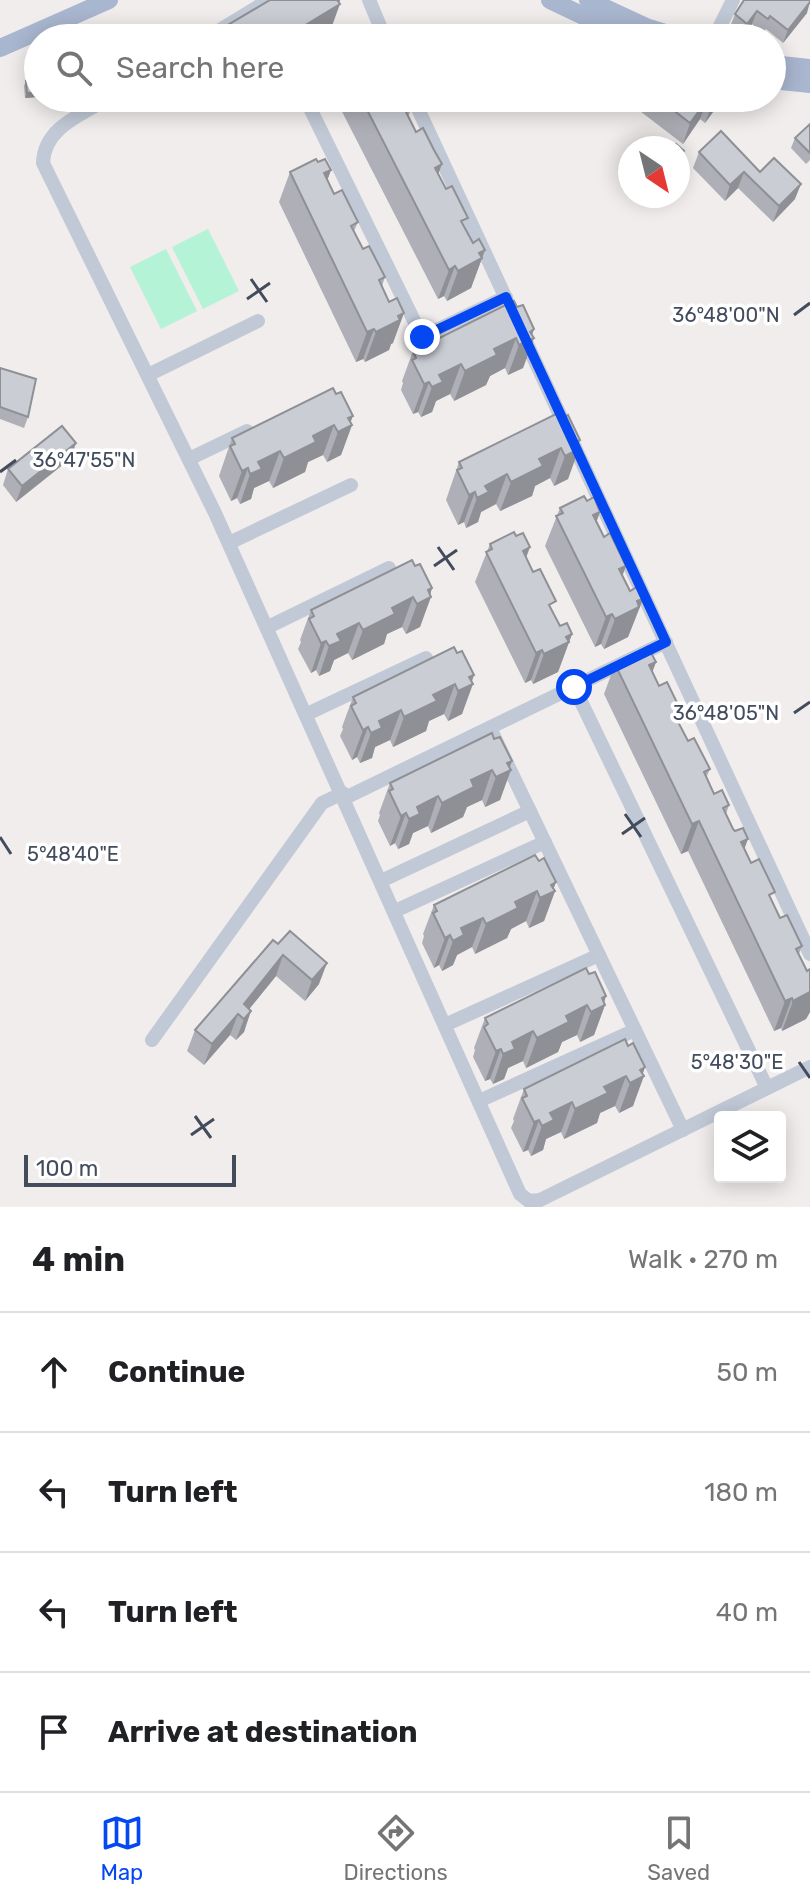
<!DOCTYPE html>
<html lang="en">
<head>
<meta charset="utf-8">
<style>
	body { margin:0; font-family:Rubik,sans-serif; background:#f6f6f6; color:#202124 }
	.controls { position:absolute; right:24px; bottom:24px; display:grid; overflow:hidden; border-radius:8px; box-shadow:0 4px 20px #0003 }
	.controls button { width:72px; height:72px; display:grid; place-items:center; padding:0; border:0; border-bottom:2px solid #e0e0e0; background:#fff; color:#202124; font:40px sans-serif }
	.compass { position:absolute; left:618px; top:136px; width:72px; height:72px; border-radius:50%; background:#fff; box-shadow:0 4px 20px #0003; rotate:145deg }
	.scale { position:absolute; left:24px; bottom:20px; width:212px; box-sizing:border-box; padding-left:8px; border:4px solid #434c5c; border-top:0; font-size:22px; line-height:28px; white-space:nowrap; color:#434c5c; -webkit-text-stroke:6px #fff; paint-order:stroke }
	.stop { position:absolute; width:24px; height:24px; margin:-18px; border:6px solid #0548f1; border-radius:50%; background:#fff }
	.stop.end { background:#0548f1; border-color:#fff; box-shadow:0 2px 8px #0008 }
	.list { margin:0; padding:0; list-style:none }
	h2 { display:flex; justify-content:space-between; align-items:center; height:104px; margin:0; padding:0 32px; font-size:34px }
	h2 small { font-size:26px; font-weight:400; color:#757577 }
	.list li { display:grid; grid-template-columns:52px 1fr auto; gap:24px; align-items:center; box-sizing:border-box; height:120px; padding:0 32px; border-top:2px solid #e0e0e0 }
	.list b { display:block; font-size:30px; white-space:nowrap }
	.list em { font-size:26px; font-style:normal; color:#757577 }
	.icon { flex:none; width:44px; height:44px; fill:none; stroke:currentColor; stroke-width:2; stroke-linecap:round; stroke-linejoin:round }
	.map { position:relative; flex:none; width:810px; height:1207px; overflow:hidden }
	.search { position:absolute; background:#fff; box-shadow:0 4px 20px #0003; left:24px; right:24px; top:24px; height:88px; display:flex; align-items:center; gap:20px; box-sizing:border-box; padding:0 28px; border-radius:44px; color:#757577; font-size:30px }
	.sheet { height:584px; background:#fff }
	nav { display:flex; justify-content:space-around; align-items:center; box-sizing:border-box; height:112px; border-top:2px solid #e0e0e0; background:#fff; font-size:22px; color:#757577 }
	nav a { display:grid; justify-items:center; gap:4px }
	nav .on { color:#0548f1 }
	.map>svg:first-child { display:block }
</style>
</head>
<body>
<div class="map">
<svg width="810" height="1207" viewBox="0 0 810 1207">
	<rect width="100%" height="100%" fill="#f0edec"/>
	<!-- green -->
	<g fill="#b4f3d6">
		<path d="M208,229L239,291L203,309L172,247Z"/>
		<path d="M166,249L197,311L161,329L130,267Z"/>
	</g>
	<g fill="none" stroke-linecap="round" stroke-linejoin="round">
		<!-- minor -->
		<g stroke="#c1c9d6" stroke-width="14">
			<path d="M369,0L385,38"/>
			<path d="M207,38L269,0"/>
			<path d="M364,38L380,28"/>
			<path d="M714,38L733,0"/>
			<path d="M109,98C83,114 44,127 43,163L215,513L520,1194L529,1201L540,1200L810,1067"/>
			<path d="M305,98L422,337L506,297"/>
			<path d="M413,98L810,954"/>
			<path d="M148,375L258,321"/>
			<path d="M189,459L247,431"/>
			<path d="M229,543L351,485"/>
			<path d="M268,627L389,568"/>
			<path d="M574,687L767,1088"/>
			<path d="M307,714L426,658"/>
			<path d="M490,728L683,1130"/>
			<path d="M345,798L666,642"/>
			<path d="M381,881L530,811"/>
			<path d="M395,911L545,842"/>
			<path d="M445,1025L599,955"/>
			<path d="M152,1040L322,803L343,793"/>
			<path d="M479,1101L635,1030"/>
		</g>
		<!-- major -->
		<g stroke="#a9b6cf" stroke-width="18">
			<path d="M550,0L630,38"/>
			<path d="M588,0L646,27L682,38"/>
			<path d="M0,48L109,0"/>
			<path d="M772,64L810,68"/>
			<path d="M772,80L810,84"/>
		</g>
	</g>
	<!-- wall -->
	<g fill="#afb0b7">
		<path d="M270,0H340L329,34L323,38H218L221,29Z"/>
		<path d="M744,0L807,13L783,43L766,29L763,33L752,24L742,37L730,27L735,14Z"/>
		<path d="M38,80V97L25,98L24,86L26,81Z"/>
		<path d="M335,98H407L412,107L408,117L473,243L485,250L471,288L447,301L444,296L438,299Z"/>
		<path d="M639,98H719L716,108L705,123L700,119L683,144L636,108Z"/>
		<path d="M810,124V160L806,164L791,148L795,138Z"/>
		<path d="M699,152L760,172L795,199L773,222L738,188L725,201L693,168Z"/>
		<path d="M318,162L331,170L327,180L334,194L358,222L354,231L363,249L385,277L382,286L393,343L391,344L389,350L365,362L363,359L356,362L279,202L290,172Z"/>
		<path d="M517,307L534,329L532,336L534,338L523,368L508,375L505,368L490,376L486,385L454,401L450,394L436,401L432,412L421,417L418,412L413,414L401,390L403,383L402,381L413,351Z"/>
		<path d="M0,368L28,417L24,428L0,419Z"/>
		<path d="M336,394L352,425L341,455L327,462L323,455L308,462L305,472L273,488L269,481L254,488L251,499L240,504L237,498L231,501L219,476L232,438Z"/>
		<path d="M563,418L580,440L568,479L554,486L550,478L535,486L532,496L500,511L496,504L481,512L478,522L466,528L464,522L458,525L446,500L459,462Z"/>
		<path d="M76,443L70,459L16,502L3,485L8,469Z"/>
		<path d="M560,508L597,522L630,591L643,599L628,637L604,649L601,644L595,647L545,546Z"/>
		<path d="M490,544L526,558L560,626L572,634L558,672L533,684L531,680L525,683L475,582Z"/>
		<path d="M415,566L432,588L420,627L406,634L402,627L387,634L384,644L352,660L348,653L334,660L330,671L319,676L316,670L311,673L298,649L301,642L300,640L311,610Z"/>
		<path d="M457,653L474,675L462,714L448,721L444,714L429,721L426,731L393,747L390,740L375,747L372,758L360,763L357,757L352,760L340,736L343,729L342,727L353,697Z"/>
		<path d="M643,655L656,662L652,672L688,741L710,769L706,778L714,794L729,805L726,814L733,829L745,849L780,918L802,946L799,954L807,971L810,969V1012L806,1019L782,1031L781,1028L774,1031L688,851L681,854L604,694L615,664Z"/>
		<path d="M494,739L512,761L500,800L485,807L482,800L467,807L463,817L431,833L428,826L413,833L409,844L398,849L395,843L390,846L378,821L380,815L379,813L390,783Z"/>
		<path d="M539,861L556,882L553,889L555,891L544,921L529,928L526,921L511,929L507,938L475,954L472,947L457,955L453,965L442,971L439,965L434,968L422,943L424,936L423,934L434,905Z"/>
		<path d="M273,940L319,984L305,1001L276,976L249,1009L244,1032L236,1040L230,1035L204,1065L187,1051L195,1030Z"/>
		<path d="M604,1003L605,1005L594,1035L580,1042L577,1035L562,1042L558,1052L526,1068L523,1061L508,1068L504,1079L493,1084L490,1079L485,1081L473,1057L475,1050L474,1048L485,1018Z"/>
		<path d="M645,1067L633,1106L619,1113L615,1106L600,1113L597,1123L564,1139L561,1132L546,1139L543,1150L531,1156L528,1150L523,1152L511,1128L514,1121L513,1119L524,1089Z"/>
	</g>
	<!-- shaded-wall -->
	<g fill="#8e9095">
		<path d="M336,0H340L338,5L340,4L329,34L323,38H284Z"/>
		<path d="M810,2L807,13L783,43L788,30Z"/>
		<path d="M757,11L752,24L742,37L747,24Z"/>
		<path d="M38,92V97L25,98L27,93Z"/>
		<path d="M715,98H719L716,108L705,123L713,102Z"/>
		<path d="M708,99L700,119L683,144L690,123Z"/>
		<path d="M442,164L431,194L435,168Z"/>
		<path d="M331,170L320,200L324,173Z"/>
		<path d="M744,172L738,188L725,201L730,185Z"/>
		<path d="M801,184L795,199L773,222L779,206Z"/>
		<path d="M485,250L471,288L447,301L458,271L479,253Z"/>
		<path d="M455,266L444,296L438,299L449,270Z"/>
		<path d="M404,313L393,343L391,344L389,350L365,362L376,332Z"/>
		<path d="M374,329L363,359L356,362L367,332Z"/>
		<path d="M534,329L530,340L534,338L523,368L508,375L519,345L530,332Z"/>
		<path d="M516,338L505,368L490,376L486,385L454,401L465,371L494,349Z"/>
		<path d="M461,364L450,394L436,401L432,412L421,417L432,387L439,375Z"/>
		<path d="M429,382L418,412L413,414L424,384Z"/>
		<path d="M353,416L349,426L352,425L341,455L327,462L338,432L348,418Z"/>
		<path d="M334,425L323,455L308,462L305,472L273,488L284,458L313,436Z"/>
		<path d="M580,440L576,450L579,449L568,479L554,486L565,456L575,442Z"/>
		<path d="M76,443L70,459L16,502L22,486Z"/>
		<path d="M561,448L550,478L535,486L532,496L500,511L511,482L539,459Z"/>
		<path d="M280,451L269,481L254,488L251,499L240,504L250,474L258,462Z"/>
		<path d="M248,468L237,498L231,501L242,471Z"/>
		<path d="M507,474L496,504L481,512L478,522L466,528L477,498L485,486Z"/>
		<path d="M475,492L464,522L458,525L469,495Z"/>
		<path d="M600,512L589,542L593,515Z"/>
		<path d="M530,547L519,577L523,551Z"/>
		<path d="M626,566L615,596L619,569Z"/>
		<path d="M432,588L429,598L431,597L420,627L406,634L417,604L428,590Z"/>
		<path d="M413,597L402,627L387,634L384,644L352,660L363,630L392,608Z"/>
		<path d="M643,599L628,637L604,649L615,619L637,601Z"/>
		<path d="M612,614L601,644L595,647L606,617Z"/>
		<path d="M359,623L348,653L334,660L330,671L319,676L329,646L337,634Z"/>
		<path d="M572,634L558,672L533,684L544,654L566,637Z"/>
		<path d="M326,641L316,670L311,673L321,643Z"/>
		<path d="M542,650L531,680L525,683L536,653Z"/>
		<path d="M656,662L645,692L649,665Z"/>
		<path d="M474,675L470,685L473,684L462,714L448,721L458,691L469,677Z"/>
		<path d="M455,684L444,714L429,721L426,731L393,747L404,717L433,695Z"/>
		<path d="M401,710L390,740L375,747L372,758L360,763L371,733L379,721Z"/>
		<path d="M368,727L357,757L352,760L363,730Z"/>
		<path d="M512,761L508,771L511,770L500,800L485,807L496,777L507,763Z"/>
		<path d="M492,770L482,800L467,807L463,817L431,833L442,803L471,780Z"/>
		<path d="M438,796L428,826L413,833L409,844L398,849L409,819L417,807Z"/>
		<path d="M406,813L395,843L390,846L401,816Z"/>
		<path d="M699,821L688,851L681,854L692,824Z"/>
		<path d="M748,839L737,869L741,842Z"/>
		<path d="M556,882L552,893L555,891L544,921L529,928L540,898L551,885Z"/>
		<path d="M537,891L526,921L511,929L507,938L475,954L486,924L515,902Z"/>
		<path d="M483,918L472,947L457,955L453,965L442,971L453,941L461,928Z"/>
		<path d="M450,935L439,965L434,968L445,938Z"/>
		<path d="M283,955L276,976L242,1018L244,1004Z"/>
		<path d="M327,963L319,984L305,1001L312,980Z"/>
		<path d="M810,992V1012L806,1019L782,1031L793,1001Z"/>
		<path d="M606,996L603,1006L605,1005L594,1035L580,1042L591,1012L602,998Z"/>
		<path d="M792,998L781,1028L774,1031L785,1001Z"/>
		<path d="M587,1005L577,1035L562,1042L558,1052L526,1068L537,1038L566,1016Z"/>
		<path d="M251,1011L244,1032L236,1040L244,1019Z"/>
		<path d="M238,1014L230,1035L204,1065L212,1044Z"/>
		<path d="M533,1031L523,1061L508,1068L504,1079L493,1084L503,1054L512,1042Z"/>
		<path d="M501,1049L490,1079L485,1081L496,1051Z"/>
		<path d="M645,1067L641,1078L644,1076L633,1106L619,1113L630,1083L640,1070Z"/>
		<path d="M626,1076L615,1106L600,1113L597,1123L564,1139L575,1109L604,1087Z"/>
		<path d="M572,1102L561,1132L546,1139L543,1150L531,1156L542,1126L550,1113Z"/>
		<path d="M539,1120L528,1150L523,1152L534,1122Z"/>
	</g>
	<!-- building -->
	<g fill="#cbcdd5" stroke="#8e9095" stroke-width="2">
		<path d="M270,0H337L340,4L284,38H224L226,37L221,29Z"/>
		<path d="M744,0H810V2L788,30L770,16L768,19L757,11L747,24L735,14Z"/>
		<path d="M38,80V92L27,93L26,81Z"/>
		<path d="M361,98H407L412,107L405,110L416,132L423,128L434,150L442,164L435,168L446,189L452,186L468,218L461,221L473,243L479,239L485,250L479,253L482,258L458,271L455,266L449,270Z"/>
		<path d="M658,98H715L713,102L708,99L690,123Z"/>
		<path d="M810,124V153L795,138Z"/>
		<path d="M721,131L760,172L774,158L801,184L779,206L744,172L730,185L699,152Z"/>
		<path d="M676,144L684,151L678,159V148H673Z"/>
		<path d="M316,159L318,162L325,159L331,170L324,173L334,194L342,190L358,222L351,226L363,249L369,246L385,277L379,280L389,302L397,298L404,313L398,316L400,320L376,332L374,329L367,332L290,172Z"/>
		<path d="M514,301L517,307L523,305L534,329L530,332L534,338L519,345L516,338L494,349L497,355L465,371L461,364L439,375L443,382L432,387L429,382L424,384L412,360L416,358L413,351Z"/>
		<path d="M0,368L36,379L28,417L0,407Z"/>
		<path d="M333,388L336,394L341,392L353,416L348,418L352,425L338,432L334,425L313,436L316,442L284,458L280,451L258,462L262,469L250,474L248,468L242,471L230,446L235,444L232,438Z"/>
		<path d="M560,412L563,418L568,415L580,440L575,442L579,449L565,456L561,448L539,459L543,466L511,482L507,474L485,486L489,492L477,498L475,492L469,495L457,470L462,468L459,462Z"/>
		<path d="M62,426L76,443L22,486L8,469Z"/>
		<path d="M584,496L587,501L594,497L600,512L593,515L604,537L610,533L626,566L619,569L630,591L637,587L643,599L637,601L639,607L615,619L612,614L606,617L556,516L563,513L560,508Z"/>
		<path d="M514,532L516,536L523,533L530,547L523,551L533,572L540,569L556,601L549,605L560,626L567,623L572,634L566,637L569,642L544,654L542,650L536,653L486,552L492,549L490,544Z"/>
		<path d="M412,560L415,566L420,564L432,588L428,590L431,597L417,604L413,597L392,608L395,614L363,630L359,623L337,634L341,641L329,646L326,641L321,643L309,619L314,616L311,610Z"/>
		<path d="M454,647L457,653L462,651L474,675L469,677L473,684L458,691L455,684L433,695L437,701L404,717L401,710L379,721L382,728L371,733L368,727L363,730L351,706L356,703L353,697Z"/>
		<path d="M641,651L643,655L650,651L656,662L649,665L659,686L667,682L683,715L676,718L688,741L694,738L710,769L704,772L714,794L722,790L729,805L723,808L733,829L735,831L743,828L748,839L741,842L751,863L759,859L775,892L769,895L780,918L787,915L802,946L796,949L807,971L810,969V992L793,1001L792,998L785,1001L699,821L692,824L615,664Z"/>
		<path d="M492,733L494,739L500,737L512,761L507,763L511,770L496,777L492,770L471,780L474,787L442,803L438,796L417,807L420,814L409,819L406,813L401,816L389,791L393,789L390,783Z"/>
		<path d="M535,855L539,861L544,858L556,882L551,885L555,891L540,898L537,891L515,902L518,908L486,924L483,918L461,928L464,935L453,941L450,935L445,938L433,913L437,911L434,905Z"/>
		<path d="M290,931L327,963L312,980L283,955L244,1004L251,1011L244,1019L238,1014L212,1044L195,1030L273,940L278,944Z"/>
		<path d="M586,968L589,974L595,972L606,996L602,998L605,1005L591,1012L587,1005L566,1016L569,1022L537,1038L533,1031L512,1042L515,1049L503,1054L501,1049L496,1051L484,1027L488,1024L485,1018Z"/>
		<path d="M625,1039L628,1046L633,1043L645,1067L640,1070L644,1076L630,1083L626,1076L604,1087L608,1093L575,1109L572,1102L550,1113L554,1120L542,1126L539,1120L534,1122L522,1098L527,1096L524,1089Z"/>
	</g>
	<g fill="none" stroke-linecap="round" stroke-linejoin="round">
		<!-- route -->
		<path stroke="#0548f1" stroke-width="10" d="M422,337L506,297L666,642L574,687"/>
	</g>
	<!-- ticks -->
	<path fill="none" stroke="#434c5c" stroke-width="3" d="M251,279L267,302M247,299L270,283M794,315L810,303M0,472L16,460M438,547L454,570M434,566L457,550M794,713L810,702M625,814L641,837M622,834L645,818M0,837L11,854M799,1062L810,1078M195,1116L211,1138M191,1135L214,1119"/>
	<g font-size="20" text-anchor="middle" fill="#434c5c" stroke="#fff" stroke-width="7" stroke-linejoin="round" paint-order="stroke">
		<text x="726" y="322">36°48'00"N</text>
		<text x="84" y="467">36°47'55"N</text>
		<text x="726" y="720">36°48'05"N</text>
		<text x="73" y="861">5°48'40"E</text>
		<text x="737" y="1069">5°48'30"E</text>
	</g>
</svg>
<div class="controls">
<button><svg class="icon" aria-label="layers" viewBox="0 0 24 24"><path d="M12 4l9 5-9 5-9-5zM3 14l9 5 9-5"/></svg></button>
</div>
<svg class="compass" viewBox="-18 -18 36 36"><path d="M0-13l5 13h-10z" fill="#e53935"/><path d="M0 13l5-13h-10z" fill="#757577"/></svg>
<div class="scale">100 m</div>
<div class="stop" style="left:574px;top:687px"></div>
<div class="stop end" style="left:422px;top:337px"></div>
<div class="search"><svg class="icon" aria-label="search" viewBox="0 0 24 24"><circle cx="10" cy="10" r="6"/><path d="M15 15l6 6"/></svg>Search here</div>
</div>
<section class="sheet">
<h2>4 min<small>Walk · 270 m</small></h2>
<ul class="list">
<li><svg class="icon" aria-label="ahead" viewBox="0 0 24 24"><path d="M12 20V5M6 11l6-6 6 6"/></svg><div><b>Continue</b></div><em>50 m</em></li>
<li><svg class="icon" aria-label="left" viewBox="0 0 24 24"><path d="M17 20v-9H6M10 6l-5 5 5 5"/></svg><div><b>Turn left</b></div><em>180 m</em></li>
<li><svg class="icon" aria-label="left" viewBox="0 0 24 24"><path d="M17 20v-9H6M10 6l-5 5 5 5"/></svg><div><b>Turn left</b></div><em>40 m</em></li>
<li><svg class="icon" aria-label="arrive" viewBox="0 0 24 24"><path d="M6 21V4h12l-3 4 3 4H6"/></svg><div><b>Arrive at destination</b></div></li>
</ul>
</section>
<nav>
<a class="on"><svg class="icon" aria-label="map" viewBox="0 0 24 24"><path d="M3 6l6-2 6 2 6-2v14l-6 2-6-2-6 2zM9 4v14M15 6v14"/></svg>Map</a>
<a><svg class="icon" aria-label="directions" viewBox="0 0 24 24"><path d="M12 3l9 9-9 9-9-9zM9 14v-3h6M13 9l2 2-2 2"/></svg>Directions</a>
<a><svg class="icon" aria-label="saved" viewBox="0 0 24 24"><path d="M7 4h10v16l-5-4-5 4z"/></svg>Saved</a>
</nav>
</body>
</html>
